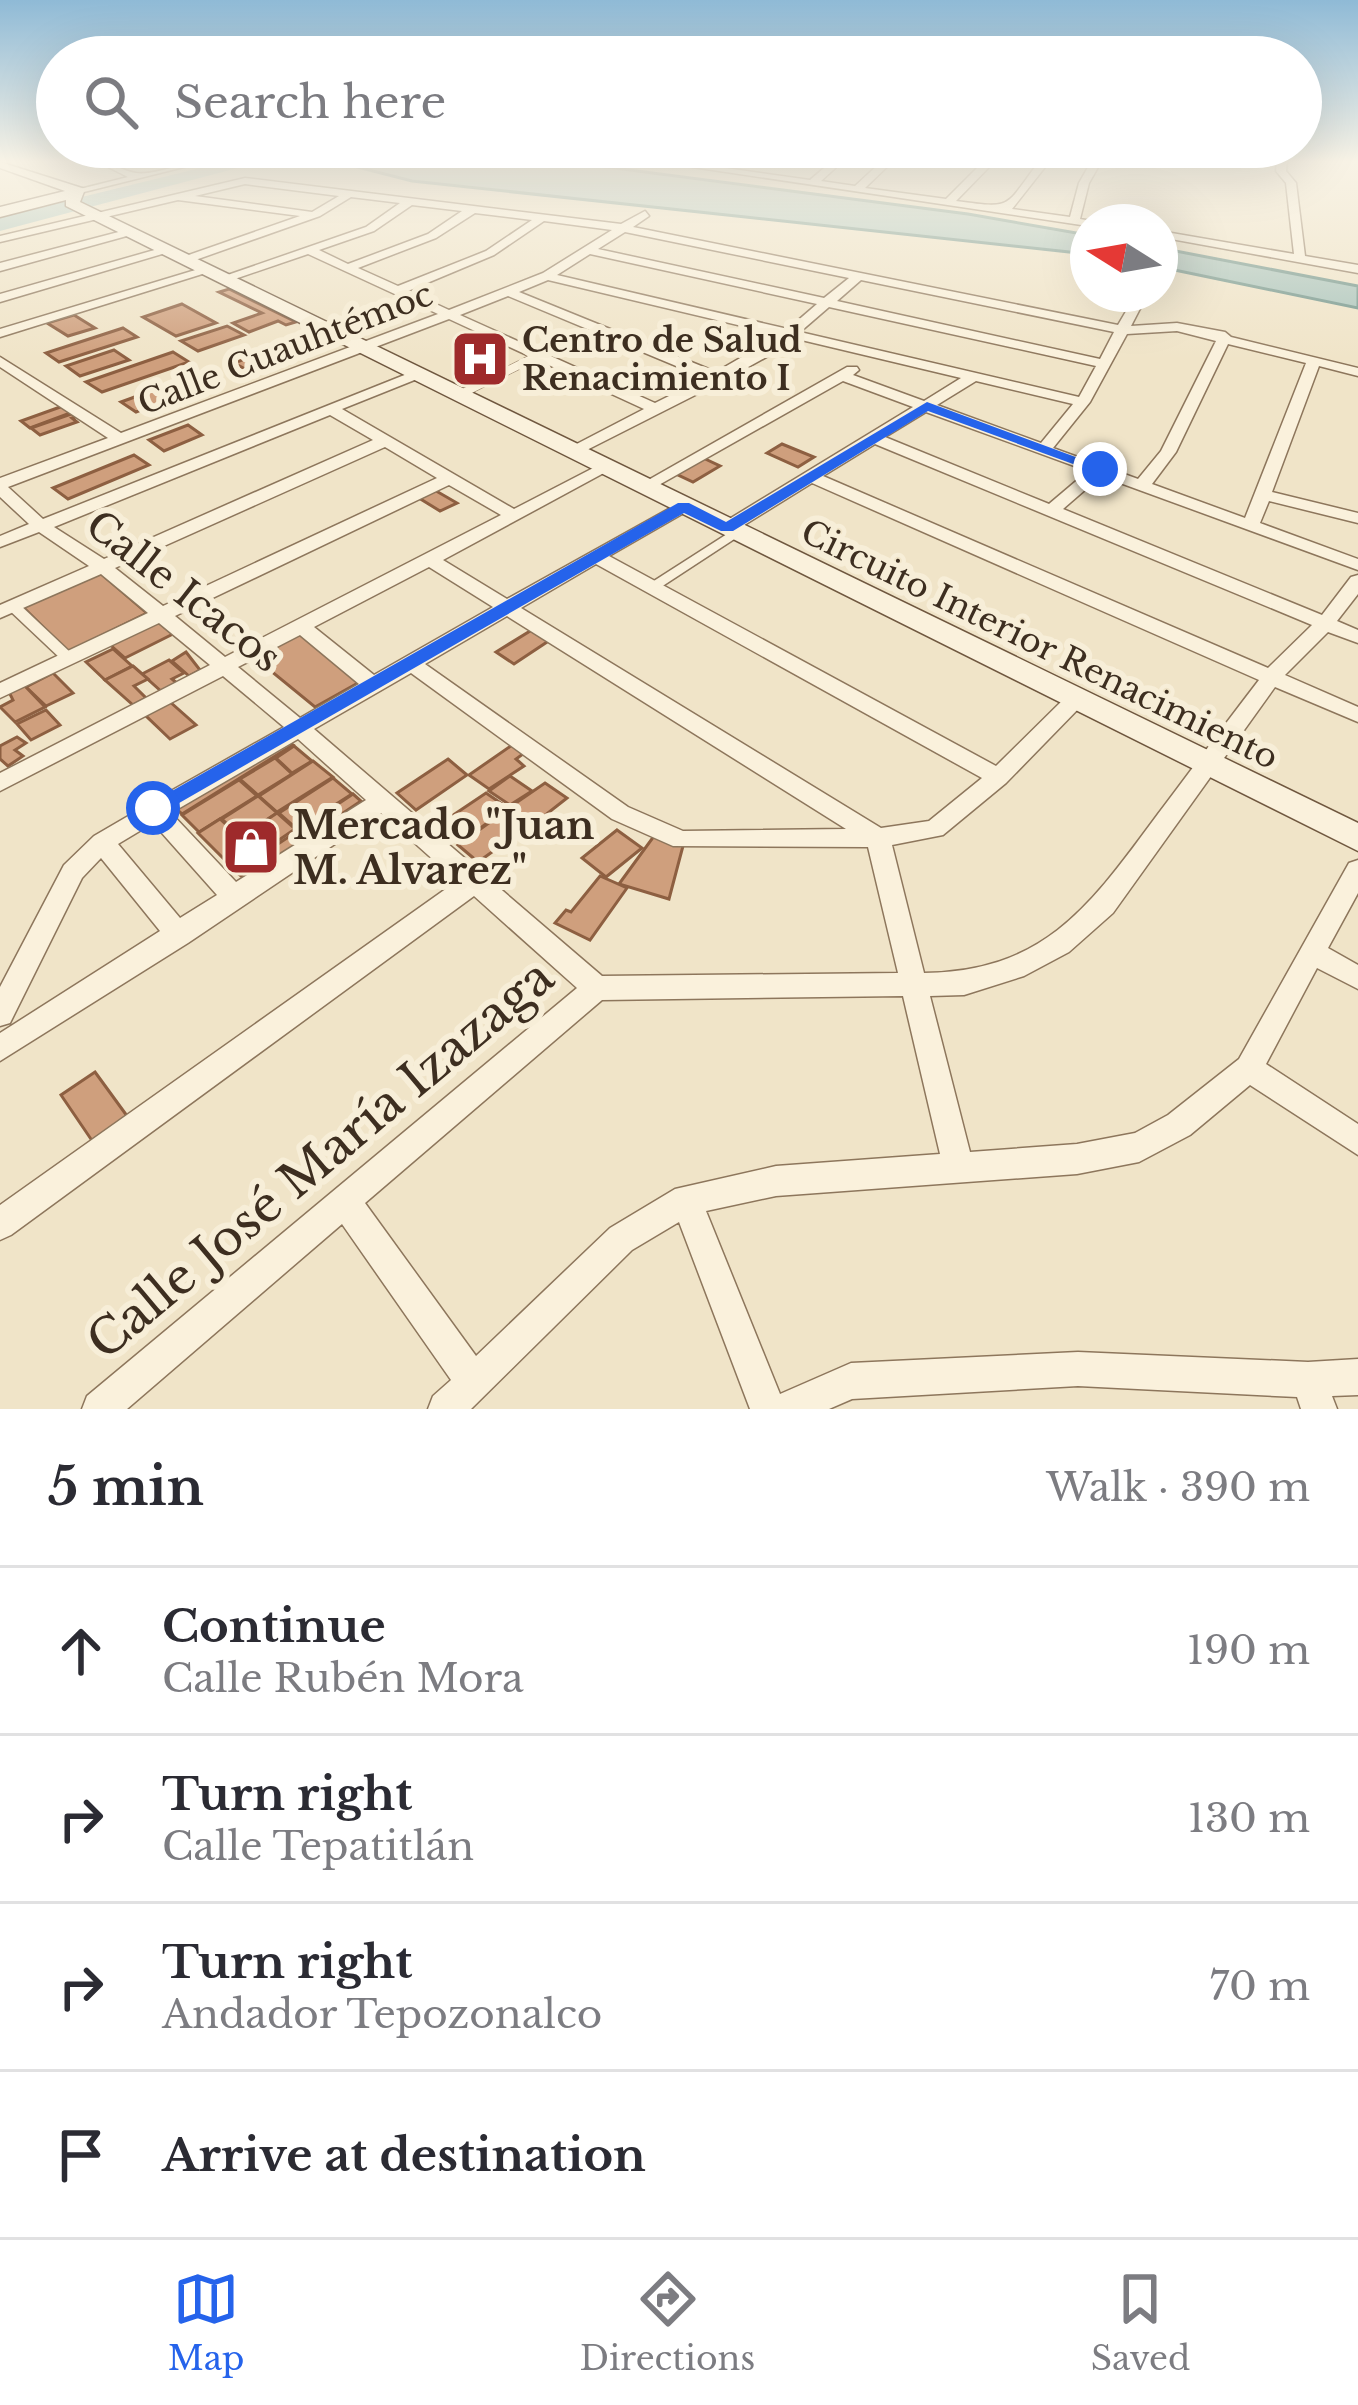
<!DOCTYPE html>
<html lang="en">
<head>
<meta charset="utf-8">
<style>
	body { margin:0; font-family:"Libre Baskerville",serif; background:#f7f7f7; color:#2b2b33 }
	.compass { position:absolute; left:1070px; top:204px; width:108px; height:108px; border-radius:50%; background:#fff; box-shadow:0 12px 48px #0002; rotate:281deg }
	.stop { position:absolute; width:36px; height:36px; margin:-27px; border:9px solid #2563eb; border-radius:50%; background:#fff }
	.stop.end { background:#2563eb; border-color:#fff; box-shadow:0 3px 12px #0008 }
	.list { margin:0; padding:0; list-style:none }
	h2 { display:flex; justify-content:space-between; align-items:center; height:156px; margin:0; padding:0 48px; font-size:51px }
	h2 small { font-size:39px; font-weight:400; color:#7c7c81 }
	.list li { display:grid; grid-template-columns:78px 1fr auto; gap:36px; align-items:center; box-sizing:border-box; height:168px; padding:0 48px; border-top:3px solid #e1e1e2 }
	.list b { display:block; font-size:45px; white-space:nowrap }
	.list p { margin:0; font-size:39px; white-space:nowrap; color:#7c7c81 }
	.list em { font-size:39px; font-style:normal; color:#7c7c81 }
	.icon { flex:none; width:66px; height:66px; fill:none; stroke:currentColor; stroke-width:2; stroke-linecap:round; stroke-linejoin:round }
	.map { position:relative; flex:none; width:1358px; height:1409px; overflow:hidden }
	.search { position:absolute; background:#fff; box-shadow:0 12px 48px #0002; left:36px; right:36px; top:36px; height:132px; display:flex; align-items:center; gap:30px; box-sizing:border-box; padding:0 42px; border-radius:66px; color:#7c7c81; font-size:45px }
	.sheet { height:828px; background:#fff }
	nav { display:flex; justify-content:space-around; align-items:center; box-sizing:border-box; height:168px; border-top:3px solid #e1e1e2; background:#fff; font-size:33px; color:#7c7c81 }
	nav a { display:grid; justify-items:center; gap:6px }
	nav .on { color:#2563eb }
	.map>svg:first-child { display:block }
</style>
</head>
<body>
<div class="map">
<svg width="1358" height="1409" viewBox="0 0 1358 1409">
	<rect width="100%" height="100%" fill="#f0e4c8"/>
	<!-- water -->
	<g fill="#a9c4bc" stroke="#6f938a" stroke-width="3">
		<path d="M338,162H568L968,214L1088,235V254L412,181Z"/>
		<path d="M1160,248L1358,286V308L1160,267Z"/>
	</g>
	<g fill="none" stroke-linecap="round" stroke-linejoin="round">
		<!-- river -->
		<path fill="#a9c4bc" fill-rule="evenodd" d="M225,162H260L0,231V217Z"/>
	</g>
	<!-- building -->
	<g fill="#cf9f7d" stroke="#8d5f41" stroke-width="3">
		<path d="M229,289L296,322L286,325L278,321L249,332L233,323L262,313L219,292Z"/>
		<path d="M182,304L216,323L176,336L143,317Z"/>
		<path d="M74,315L95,328L68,336L47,323Z"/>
		<path d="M227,326L244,335L198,351L181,341Z"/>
		<path d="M123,328L137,337L59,362L46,353Z"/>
		<path d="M314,334L329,341L249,371L234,363Z"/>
		<path d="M114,350L129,360L80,376L66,366Z"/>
		<path d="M173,352L189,362L102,392L86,382Z"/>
		<path d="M206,371L221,380L136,412L121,402Z"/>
		<path d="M63,406L73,412L30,428L21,421Z"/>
		<path d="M74,413L78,416L72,418L77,422L40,435L31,428Z"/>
		<path d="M188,425L202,435L164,451L149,440Z"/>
		<path d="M782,444L814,457L798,467L767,453Z"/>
		<path d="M134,455L149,465L68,499L53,488Z"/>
		<path d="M701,457L720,466L693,482L674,473Z"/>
		<path d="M431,488L457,503L440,511L414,495Z"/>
		<path d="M97,570L147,613L68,652L20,604Z"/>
		<path d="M155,619L173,634L125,658L107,642Z"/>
		<path d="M535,628L553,638L514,664L496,652Z"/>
		<path d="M303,632L365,679L315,707L255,658Z"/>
		<path d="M113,649L132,666L105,680L86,662Z"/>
		<path d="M186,652L200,670L189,676L172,661Z"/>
		<path d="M169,660L184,673L172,679L178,684L162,692L142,674Z"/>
		<path d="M133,666L148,679L134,686L146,698L133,705L105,680Z"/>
		<path d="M53,673L73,693L46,706L26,687Z"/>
		<path d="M22,683L45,707L15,722L0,707L13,700L8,690Z"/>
		<path d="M169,701L196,725L170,739L144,714Z"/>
		<path d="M46,710L60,725L31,740L17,724Z"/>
		<path d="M17,737L26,743L15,750L23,756L8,766L0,759V746Z"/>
		<path d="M284,739L293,745L182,814L174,807Z"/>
		<path d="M515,743L527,751L516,759L524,766L489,789L469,775Z"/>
		<path d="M294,746L312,761L292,773L276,758Z"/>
		<path d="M275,758L292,774L258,795L240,779Z"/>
		<path d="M448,759L467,775L416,810L397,793Z"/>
		<path d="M313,761L333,777L277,812L259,796Z"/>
		<path d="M510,776L532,791L510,805L489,791Z"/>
		<path d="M333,778L352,794L297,829L279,813Z"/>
		<path d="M239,780L257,796L199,832L182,815Z"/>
		<path d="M545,783L567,798L534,824L510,807Z"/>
		<path d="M486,793L508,808L461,842L440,824Z"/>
		<path d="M353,794L361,801L245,879L236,872Z"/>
		<path d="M258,796L277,813L241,837L222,819Z"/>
		<path d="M510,808L531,824L478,862L458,845Z"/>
		<path d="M277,813L295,829L260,853L241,837Z"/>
		<path d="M220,819L259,855L236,871L198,833Z"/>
		<path d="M617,830L642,848L606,877L582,858Z"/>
		<path d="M654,836L683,846L669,899L619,884Z"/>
		<path d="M600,876L627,888L590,940L555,923L566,910L571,912Z"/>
		<path d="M95,1072L130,1120L95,1145L61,1095Z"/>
	</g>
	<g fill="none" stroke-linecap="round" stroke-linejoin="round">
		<defs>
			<path id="service" d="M459,395L537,356"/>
			<g id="pedestrian">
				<path d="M738,527L744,531L742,534L658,589L653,590L646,586Z"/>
				<path d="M13,602L18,603L71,653L73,656L71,659H61L8,609L6,606Z"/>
			</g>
			<g id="minor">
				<path d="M98,162C113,162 122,171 136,173C153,176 183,162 204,162L76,194V190L128,177Z"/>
				<path d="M659,162H684L810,180L831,162H842L821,181L855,186L881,162H892L865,188L946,199L983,162H994L956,201C1015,209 1004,207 1039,162H1049L1012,209L1070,217L1079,183L1091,162H1101L1089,183L1080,219L1092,221L1088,226Z"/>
				<path d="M1277,162H1287L1286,171L1296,183L1305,256L1358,265V273L1160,237V231L1294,254L1286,183L1276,171Z"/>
				<path d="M245,178L621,224L645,211L649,216L633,227L1118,325L1135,296L1139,295L1145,299L1131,326L1177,323L1225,332L1231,337L1358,368V376L1319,366L1272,492L1358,513V523L1269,501L1260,523L1358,559V570L1101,476L1063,509L1322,615L1351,577L1358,575V594L1337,621L1358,630V643L1328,632L1285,675L1358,707V722L1275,687L1113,913L1069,952L1024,976L964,995L930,996L970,1152L1077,1144L1135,1133L1168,1115L1239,1059L1349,863L1358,860V893L1328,948L1358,965V989L1317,968L1266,1064L1358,1124V1155L1250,1085L1190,1135L1139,1162L1077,1174L776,1196L706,1211L780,1394L851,1363L1078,1352L1308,1362L1358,1359V1395L1332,1396L1337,1409H1301L1297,1397L1078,1386L852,1399L829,1409H750L679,1222L632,1250L471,1409H428L433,1396L451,1380L342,1224L127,1409H82L87,1396L577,988L474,896L11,1235L0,1240V1205L457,881L381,813L188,943L0,1061V1033L160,931L101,858L82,878L10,1023L0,1026V987L64,865L94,836L142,808L145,802L155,800L284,727L223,676L0,791V773L210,665L159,623L0,698V683L148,613L101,574L0,618V605L89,566L39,532L0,547V536L29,524L0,497V478L108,438L0,367V357L121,433L438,314L308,254L226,282L216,279L366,227L400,203L351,197L320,216L184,264L178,260L180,258L300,216L178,200L0,242V236ZM245,184L339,196L312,212L195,196ZM412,205L462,211L428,234L348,264L319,250L374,231ZM475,213L532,220L486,251L398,286L358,268L436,238ZM544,221L612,230L543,273L449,310L408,291L494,255ZM625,232L849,278L824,298L598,249ZM590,254L817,304L788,329L557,275ZM548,280L780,335L716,372L519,292ZM861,280L1114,332L1100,359L837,301ZM508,296L705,378L655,403L460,315ZM829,307L1096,366L1079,397L800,332ZM449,319L644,409L567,449V455L573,457L723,381L779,350L793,338L961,378L924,401L853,375L859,370L857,367H847L636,487L638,490H650L843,381L913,407L721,524V532H733L812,483L1259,680C1225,724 1192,769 1158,814C1092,903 1046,972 924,973L892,845L943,835L1006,783L1084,703L1087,698L1084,693H1070L996,766L609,556L689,510V502L683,501L507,599L443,560L613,468L605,463L599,465L514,509L342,409L422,377L424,374L417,370L43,519L8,487ZM1177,331L1216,341L1161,451L1138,479L1053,448L1090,402L1127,334ZM1228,344L1306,363L1245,518L1152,484L1176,452ZM976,381L1073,404L1041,443L937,405ZM926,412L1088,471L1049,504L885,437ZM330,415L373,440L104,559L54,527ZM875,444L1312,625L1268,668L823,476ZM385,447L437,478L163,606L115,568ZM449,485L501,515L225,657L175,616ZM596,564L982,778L929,821L881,828L521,608ZM429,567L493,607L374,675L314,627ZM507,616L846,829L683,831L628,807L425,664ZM300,635L359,684L300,718L238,667ZM411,673L612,819L673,846L868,847L898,973L602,976L314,729ZM298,739L366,800L236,882L171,813ZM153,823L217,895L180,918L118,844ZM903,996L940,1154L776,1166L675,1189L610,1228L476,1356L365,1203L602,1000Z"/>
				<path d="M130,229L134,230V234L0,271V263Z"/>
				<path d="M165,247L169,248V252L0,302V294Z"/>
				<path d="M202,268L212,271L0,337V329Z"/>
			</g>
			<path id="secondary" d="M0,162L85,189L80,202L1358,823V851L66,206V200L0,217V207L65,191L0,168Z"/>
		</defs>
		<!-- service casing -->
		<use href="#service" stroke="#8d765c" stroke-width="9"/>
		<!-- pedestrian casing -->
		<use href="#pedestrian" stroke="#8d765c" stroke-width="3"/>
		<!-- minor casing -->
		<use href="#minor" stroke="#8d765c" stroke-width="3"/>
		<!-- secondary casing -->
		<use href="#secondary" stroke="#6f573f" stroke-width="3"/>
		<!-- service -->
		<use href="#service" stroke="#faf1dc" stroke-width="8"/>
		<!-- pedestrian -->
		<use href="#pedestrian" fill="#faf1dc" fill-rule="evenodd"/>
		<!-- minor -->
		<use href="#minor" fill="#faf1dc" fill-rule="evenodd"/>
		<!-- secondary -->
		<use href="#secondary" fill="#faf1dc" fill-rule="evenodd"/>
	</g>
	<!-- sky -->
	<linearGradient id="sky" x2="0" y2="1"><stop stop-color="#8fbad6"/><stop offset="0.45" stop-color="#f8f3e6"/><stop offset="1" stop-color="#f8f3e6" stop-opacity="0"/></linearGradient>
	<rect width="1358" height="359" fill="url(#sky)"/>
	<!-- route -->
	<path fill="#2563eb" d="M927,402L1108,469L1095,472L928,411L733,531H721L684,513L160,814H145L142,808L678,503H689L726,522Z"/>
	<!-- icons -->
	<defs>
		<symbol id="hospital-square" viewBox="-11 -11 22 22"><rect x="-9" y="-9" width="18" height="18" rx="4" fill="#9e2a2b" stroke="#f7eed8"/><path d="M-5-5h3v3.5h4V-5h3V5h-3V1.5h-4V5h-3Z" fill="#fff"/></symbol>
		<symbol id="shop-square" viewBox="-11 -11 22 22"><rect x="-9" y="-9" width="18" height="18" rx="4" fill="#9e2a2b" stroke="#f7eed8"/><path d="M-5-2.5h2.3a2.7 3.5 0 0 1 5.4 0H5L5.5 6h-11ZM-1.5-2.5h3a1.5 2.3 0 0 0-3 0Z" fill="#fff"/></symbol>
	</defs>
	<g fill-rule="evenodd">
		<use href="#hospital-square" x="447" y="326" width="66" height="66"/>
		<use href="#shop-square" x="218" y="814" width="66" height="66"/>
	</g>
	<g text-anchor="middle" stroke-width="12" stroke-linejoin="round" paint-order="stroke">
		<!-- far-poi labels -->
		<g font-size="33" font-weight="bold" fill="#3d2e20" stroke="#f7eed8" text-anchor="start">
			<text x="522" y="352">Centro de Salud<tspan x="522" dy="38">Renacimiento I</tspan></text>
		</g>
		<!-- far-street labels -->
		<g font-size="33" fill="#3d2e20" stroke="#f7eed8">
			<text transform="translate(285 348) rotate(-21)" y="12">Calle Cuauhtémoc</text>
			<text transform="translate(1040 644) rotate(26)" y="12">Circuito Interior Renacimiento</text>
		</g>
		<!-- street labels -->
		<g font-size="39" fill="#3d2e20" stroke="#f7eed8">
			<text transform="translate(184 591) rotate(38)" y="14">Calle Icacos</text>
		</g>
		<!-- poi labels -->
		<g font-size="39" font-weight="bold" fill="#3d2e20" stroke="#f7eed8" text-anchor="start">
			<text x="293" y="839">Mercado "Juan<tspan x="293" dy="45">M. Alvarez"</tspan></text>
		</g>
		<!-- near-street labels -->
		<g font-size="48" fill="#3d2e20" stroke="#f7eed8">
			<text transform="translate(320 1159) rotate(-40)" y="17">Calle José María Izazaga</text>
		</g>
	</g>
</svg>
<svg class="compass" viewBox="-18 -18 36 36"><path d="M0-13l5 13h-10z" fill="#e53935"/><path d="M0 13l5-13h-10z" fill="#7c7c81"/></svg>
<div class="stop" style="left:153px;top:808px"></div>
<div class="stop end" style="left:1100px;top:469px"></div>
<div class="search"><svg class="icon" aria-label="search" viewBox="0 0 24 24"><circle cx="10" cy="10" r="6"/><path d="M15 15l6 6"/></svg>Search here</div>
</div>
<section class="sheet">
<h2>5 min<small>Walk · 390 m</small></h2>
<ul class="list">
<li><svg class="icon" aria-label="ahead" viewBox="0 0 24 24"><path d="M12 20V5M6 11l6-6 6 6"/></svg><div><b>Continue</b><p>Calle Rubén Mora</p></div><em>190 m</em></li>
<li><svg class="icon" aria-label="right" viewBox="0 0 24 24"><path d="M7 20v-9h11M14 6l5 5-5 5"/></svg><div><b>Turn right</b><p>Calle Tepatitlán</p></div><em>130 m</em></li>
<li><svg class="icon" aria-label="right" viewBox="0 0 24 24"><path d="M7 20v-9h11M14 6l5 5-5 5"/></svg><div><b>Turn right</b><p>Andador Tepozonalco</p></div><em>70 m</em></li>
<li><svg class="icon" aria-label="arrive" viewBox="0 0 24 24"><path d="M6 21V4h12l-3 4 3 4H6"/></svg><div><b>Arrive at destination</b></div></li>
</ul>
</section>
<nav>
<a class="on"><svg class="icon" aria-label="map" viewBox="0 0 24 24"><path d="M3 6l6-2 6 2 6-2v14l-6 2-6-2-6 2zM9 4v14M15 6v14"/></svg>Map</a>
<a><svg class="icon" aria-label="directions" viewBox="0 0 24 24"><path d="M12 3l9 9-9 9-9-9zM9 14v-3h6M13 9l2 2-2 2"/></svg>Directions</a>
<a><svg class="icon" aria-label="saved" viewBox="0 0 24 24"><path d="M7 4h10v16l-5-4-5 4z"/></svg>Saved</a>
</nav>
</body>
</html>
